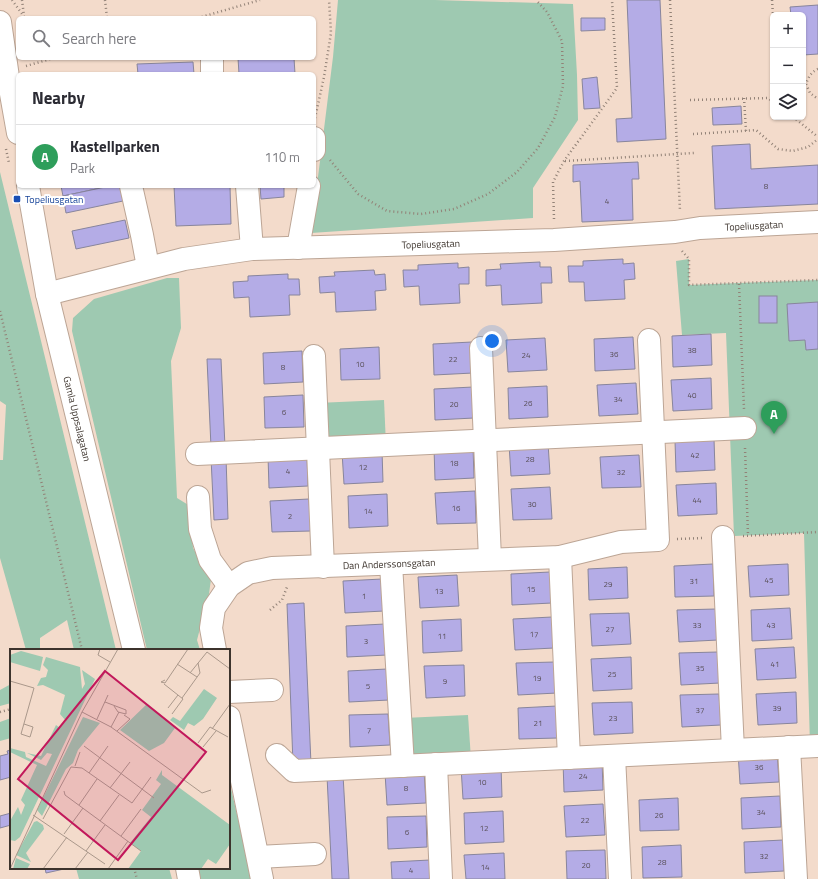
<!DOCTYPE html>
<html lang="en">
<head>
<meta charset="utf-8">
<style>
	body { margin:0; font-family:"Titillium Web",sans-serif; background:#f2f2f3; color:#2b2b33 }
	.controls { position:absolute; right:12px; top:12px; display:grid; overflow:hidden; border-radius:6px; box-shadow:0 1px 3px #0004 }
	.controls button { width:36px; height:36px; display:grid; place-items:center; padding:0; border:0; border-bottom:1px solid #e1e1e2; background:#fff; color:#2b2b33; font:20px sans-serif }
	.you { position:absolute; left:492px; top:341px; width:14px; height:14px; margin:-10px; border:3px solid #fff; border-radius:50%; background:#1a73e8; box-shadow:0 0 0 6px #1a73e833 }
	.badge { display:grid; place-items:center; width:26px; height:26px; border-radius:50%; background:#b45309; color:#fff; font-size:13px; font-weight:700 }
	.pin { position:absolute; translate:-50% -33px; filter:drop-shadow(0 1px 2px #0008) }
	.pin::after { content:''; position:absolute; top:21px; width:14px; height:12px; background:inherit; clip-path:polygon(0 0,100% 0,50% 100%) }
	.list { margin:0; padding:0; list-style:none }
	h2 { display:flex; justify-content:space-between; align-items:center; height:52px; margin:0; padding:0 16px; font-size:17px }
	h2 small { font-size:13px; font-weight:400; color:#7c7c81 }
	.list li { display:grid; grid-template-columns:26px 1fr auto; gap:12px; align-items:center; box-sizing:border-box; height:64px; padding:0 16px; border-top:1px solid #e1e1e2 }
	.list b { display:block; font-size:15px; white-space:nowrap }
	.list p { margin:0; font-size:13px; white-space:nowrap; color:#7c7c81 }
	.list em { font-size:13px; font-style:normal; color:#7c7c81 }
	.icon { flex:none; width:22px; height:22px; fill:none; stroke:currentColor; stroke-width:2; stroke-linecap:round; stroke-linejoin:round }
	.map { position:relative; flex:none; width:818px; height:879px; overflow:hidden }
	.search { position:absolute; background:#fff; box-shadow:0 1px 3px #0004; left:16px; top:16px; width:300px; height:44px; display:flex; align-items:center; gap:10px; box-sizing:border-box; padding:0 14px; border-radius:6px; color:#7c7c81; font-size:15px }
	.panel { position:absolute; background:#fff; box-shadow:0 1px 3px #0004; left:16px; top:72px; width:300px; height:116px; border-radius:6px }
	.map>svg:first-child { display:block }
</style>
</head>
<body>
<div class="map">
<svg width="818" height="879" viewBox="0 0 818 879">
	<rect width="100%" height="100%" fill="#f3dbcb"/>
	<!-- green -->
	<g fill="#9ec9b1">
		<path d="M338,0H435L573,4L577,75L578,120L533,188V218L311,233L333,57Z"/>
		<path d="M0,172L116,650H74L67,620L40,638V650H26L0,558V460H3L6,405L0,401Z"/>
		<path d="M689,259V285L818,280V746H810L804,533L734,536L726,333L682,335L676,261Z"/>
		<path d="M167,278H179L181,328L171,361L177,498L190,506L193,548L211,579L209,594L197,640L200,650H147L72,331L73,318L94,299Z"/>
		<path d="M384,400L386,445L318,448L317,403Z"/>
		<path d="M11,684V703L0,706V690Z"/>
		<path d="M468,715L471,759L406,762L404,718Z"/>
		<path d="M11,718V738L0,741V722Z"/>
		<path d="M229,780L252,879H200L198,868H229Z"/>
		<path d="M76,868H169L172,879H79Z"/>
	</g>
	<!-- building -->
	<g fill="#b4ace6" stroke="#88859c">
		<path d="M627,0H660L666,139L617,142L616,119L632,118Z"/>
		<path d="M818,5V54L803,55V15H791L790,7Z"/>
		<path d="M581,18H605V30L581,31Z"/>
		<path d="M238,58H294L295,74H239Z"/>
		<path d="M193,62L194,74H138L137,64Z"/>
		<path d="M597,77L600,108L584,109L582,79Z"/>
		<path d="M741,106L742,124L713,125L712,108Z"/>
		<path d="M750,144L751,169L818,165V204L715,209L712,146Z"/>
		<path d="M638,162L639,179H632L633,220L582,222L580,181L573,182V165Z"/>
		<path d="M61,186H110L63,196Z"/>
		<path d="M110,186H120L123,201L66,213L63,196Z"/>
		<path d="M174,186H230L231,224L176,226Z"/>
		<path d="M260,186H284V197L261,199Z"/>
		<path d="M125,220L129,238L76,249L72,231Z"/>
		<path d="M623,259V264L634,263L635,279L624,280L625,299L585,301L584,282H569L568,266H583V261Z"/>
		<path d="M540,262V267H551L552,283H541L542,303L502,305L501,285L486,286V270L501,269L500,264Z"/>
		<path d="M458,263V268L469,267V284H459L460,303L420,305L419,286L404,287L403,270H418V265Z"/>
		<path d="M374,270L375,275L385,274L386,290L375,291L376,310L336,312L335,292L320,293L319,277L335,276L334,272Z"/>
		<path d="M288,274V279H299L300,295H289L290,315L250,317L249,297L234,298L233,282L248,281V276Z"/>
		<rect x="759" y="296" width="18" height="27"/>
		<path d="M818,302V349L806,350L805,340L789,341L787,304Z"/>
		<path d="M711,334L712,365L673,367L672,336Z"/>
		<path d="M633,337L635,369L595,371L594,339Z"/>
		<path d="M545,338L547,370L508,372L506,340Z"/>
		<path d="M472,342L473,373L434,375L433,344Z"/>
		<path d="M379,347L380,379L341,380L340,349Z"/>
		<path d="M302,351L303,382L264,384L263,353Z"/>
		<path d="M207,359H221L225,447H211Z"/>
		<path d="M711,378L712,409L673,411L671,380Z"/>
		<path d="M636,383L638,414L599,416L597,385Z"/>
		<path d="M547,386L548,417L509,419L508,388Z"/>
		<path d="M473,387L474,418L435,420L434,389Z"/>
		<path d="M303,395L304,427L265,428L264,397Z"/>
		<path d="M714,439L715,470L676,472L675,441Z"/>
		<path d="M548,443L550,474L511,476L509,444Z"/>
		<path d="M473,446L474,478L435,480L434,448Z"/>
		<path d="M382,451L383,482L344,484L342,452Z"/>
		<path d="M307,454L308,486L269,488L268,456Z"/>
		<path d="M639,455L641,487L602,488L600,457Z"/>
		<path d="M226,457L228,519L214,520L211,458Z"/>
		<path d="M716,483L717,514L678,516L676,485Z"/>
		<path d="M550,487L552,519L513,520L511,489Z"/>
		<path d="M475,491L476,523L437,524L435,493Z"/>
		<path d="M387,494L388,526L349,528L348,496Z"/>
		<path d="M309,499L311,531L272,532L270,501Z"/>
		<path d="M713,564L714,596L675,597L674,566Z"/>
		<path d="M788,564L789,595L750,597L748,566Z"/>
		<path d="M627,567L628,598L589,600L588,569Z"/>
		<path d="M550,572L552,603L512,605L511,574Z"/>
		<path d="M457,575L459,606L420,608L418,577Z"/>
		<path d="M382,579L384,611L345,613L343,581Z"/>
		<path d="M304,603L311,764H293L287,604Z"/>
		<path d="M790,608L792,639L752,641L751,610Z"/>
		<path d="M716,609L718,640L679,642L677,610Z"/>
		<path d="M629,613L631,644L592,646L590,614Z"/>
		<path d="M552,617L554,648L515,650L513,619Z"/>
		<path d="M461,619L462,651L423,653L422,621Z"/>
		<path d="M385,624L387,655L347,657L346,626Z"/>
		<path d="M794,647L796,678L757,680L755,649Z"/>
		<path d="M718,652L720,683L681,685L679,653Z"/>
		<path d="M631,657L632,689L593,691L591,659Z"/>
		<path d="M555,662L557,693L518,695L516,663Z"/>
		<path d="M464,665L465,696L426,698L424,666Z"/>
		<path d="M387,669L389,700L349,702L348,671Z"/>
		<path d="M796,692L797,723L758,725L756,694Z"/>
		<path d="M719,694L721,725L682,727L680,695Z"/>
		<path d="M632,702L633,733L594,735L592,703Z"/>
		<path d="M557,706L558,738L519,739L518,708Z"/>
		<path d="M388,714L390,745L350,747L349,715Z"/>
		<path d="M11,750V777L0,780V756L8,754L7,751Z"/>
		<path d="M777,751L779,782L740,784L738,752Z"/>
		<path d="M602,759L603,790L564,792L563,761Z"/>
		<path d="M501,766L502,797L463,799L461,767Z"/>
		<path d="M424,771L426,803L387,805L385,773Z"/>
		<path d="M343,775L349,879H332L327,776Z"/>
		<path d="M780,796L781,827L742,829L741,798Z"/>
		<path d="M678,798L679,830L640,831L639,800Z"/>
		<path d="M603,804L605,835L566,837L564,806Z"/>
		<path d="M503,811L504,842L465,844L464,813Z"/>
		<path d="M11,813V825L0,828V816Z"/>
		<path d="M426,816L427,847L388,849L387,817Z"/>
		<path d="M783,840L784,871L745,873L744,842Z"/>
		<path d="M681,845L682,877L643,878L642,847Z"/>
		<path d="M605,850L606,879H567L566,851Z"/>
		<path d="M504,853L505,879H466L464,855Z"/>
		<path d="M430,860L431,879H392L391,862Z"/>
		<path d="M45,868H64V869L46,873Z"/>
	</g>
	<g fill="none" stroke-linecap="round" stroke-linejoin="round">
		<defs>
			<g id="minor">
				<path d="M0,22L8,77L18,133"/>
				<path d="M212,58V74"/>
				<path d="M314,138V150"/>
				<path id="s1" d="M28,186L47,294L134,650"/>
				<path d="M131,186L142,235L148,267"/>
				<path d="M247,186L252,249"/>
				<path d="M298,248L309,186"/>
				<path id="s2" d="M47,294L184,259L252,249L554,240L675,232L700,228L818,222"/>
				<path d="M481,348L490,559"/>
				<path d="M314,356L323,567"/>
				<path d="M197,454L745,428"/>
				<path d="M198,497L200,529L210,560L229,586"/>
				<path d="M723,537L733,750"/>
				<path d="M560,557L569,758"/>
				<path d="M391,564L403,766"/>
				<path id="s3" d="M215,650L211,628L214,608L229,586L248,573L272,568L560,557L621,542L658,540L649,340"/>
				<path d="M229,692L272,690"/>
				<path d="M229,717L262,879"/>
				<path d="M789,747L796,879"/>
				<path d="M277,755L294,771L818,746"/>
				<path d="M614,756L620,879"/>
				<path d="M436,764L441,879"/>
				<path d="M258,857L315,854"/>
				<path d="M187,868L189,879"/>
			</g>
		</defs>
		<!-- minor casing -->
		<use href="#minor" stroke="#bca595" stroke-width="24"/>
		<!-- path -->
		<g stroke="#928277" stroke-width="2.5" stroke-dasharray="1 3" stroke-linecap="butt">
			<path d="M12,0L25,18"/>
			<path d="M22,0L24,16"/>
			<path d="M105,0L107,18"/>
			<path d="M670,0L680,211"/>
			<path d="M772,0L773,15"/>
			<path d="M198,18L260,0"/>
			<path d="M26,66L54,58"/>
			<path d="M818,69C811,72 808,78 806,84L810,93L818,99"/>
			<path d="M744,98L746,131"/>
			<path d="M690,100L768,98L773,102"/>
			<path d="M793,117L818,137"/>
			<path d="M315,118L324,77L331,33L329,0"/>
			<path d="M693,134L756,130L778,149L793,151L808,147L818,139"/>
			<path d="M6,149L9,163"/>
			<path d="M330,160L358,194L387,211L421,214L454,209L488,194L517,172L538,148L555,117L563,86L562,41L547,12L536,0"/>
			<path d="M565,161L694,153"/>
			<path d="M554,219L553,182L564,161L617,88L612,0"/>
			<path d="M682,251L689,259V285L818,280"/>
			<path d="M739,284L744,409"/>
			<path d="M0,311L82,650"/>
			<path d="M745,448L748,535"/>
			<path d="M743,536L818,532"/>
			<path d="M677,539L704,538"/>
			<path d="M270,610L282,600L287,587"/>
			<path d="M0,712L11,709"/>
			<path d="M134,868L137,879"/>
		</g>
		<!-- minor -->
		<use href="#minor" stroke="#fff" stroke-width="22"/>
	</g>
	<!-- markers -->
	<rect fill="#1a4fb4" stroke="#fff" stroke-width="1.5" x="13" y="195" width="8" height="8" rx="2"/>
	<g text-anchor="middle" stroke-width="4" stroke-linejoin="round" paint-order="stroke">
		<!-- number labels -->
		<g font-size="8" fill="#5a515a">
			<text x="766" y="189">8</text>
			<text x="607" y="204">4</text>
			<text x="692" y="353">38</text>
			<text x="614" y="357">36</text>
			<text x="526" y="358">24</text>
			<text x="453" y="362">22</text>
			<text x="360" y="367">10</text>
			<text x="283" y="370">8</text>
			<text x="692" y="398">40</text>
			<text x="618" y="402">34</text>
			<text x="528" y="406">26</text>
			<text x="454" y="407">20</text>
			<text x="284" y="415">6</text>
			<text x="695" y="458">42</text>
			<text x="530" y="462">28</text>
			<text x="454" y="466">18</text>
			<text x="363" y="470">12</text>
			<text x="288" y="474">4</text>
			<text x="621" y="475">32</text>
			<text x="697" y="503">44</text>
			<text x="532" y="507">30</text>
			<text x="456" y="511">16</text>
			<text x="368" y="514">14</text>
			<text x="290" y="519">2</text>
			<text x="769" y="583">45</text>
			<text x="694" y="584">31</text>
			<text x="608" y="587">29</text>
			<text x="531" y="592">15</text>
			<text x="439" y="594">13</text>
			<text x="364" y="599">1</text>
			<text x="697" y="628">33</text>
			<text x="771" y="628">43</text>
			<text x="610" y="632">27</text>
			<text x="534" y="637">17</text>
			<text x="442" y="639">11</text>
			<text x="366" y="644">3</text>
			<text x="775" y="667">41</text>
			<text x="700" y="671">35</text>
			<text x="612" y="677">25</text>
			<text x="537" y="681">19</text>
			<text x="445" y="684">9</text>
			<text x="368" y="689">5</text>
			<text x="777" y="711">39</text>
			<text x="700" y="713">37</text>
			<text x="613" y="721">23</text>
			<text x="538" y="726">21</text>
			<text x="369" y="733">7</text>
			<text x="759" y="770">36</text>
			<text x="583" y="779">24</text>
			<text x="482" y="785">10</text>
			<text x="406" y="791">8</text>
			<text x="761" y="815">34</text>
			<text x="659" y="818">26</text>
			<text x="585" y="823">22</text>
			<text x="484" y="831">12</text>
			<text x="407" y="835">6</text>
			<text x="764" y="859">32</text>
			<text x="662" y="865">28</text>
			<text x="586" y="868">20</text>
			<text x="485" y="870">14</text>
			<text x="411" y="873">4</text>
		</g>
		<!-- transit labels -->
		<g font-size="10" fill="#164399" stroke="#fff" text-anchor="start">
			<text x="25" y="203">Topeliusgatan</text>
		</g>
		<!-- street labels -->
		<g font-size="10" fill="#3c332c" stroke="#fff">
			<text dy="4" stroke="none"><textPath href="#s2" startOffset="713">Topeliusgatan</textPath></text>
			<text dy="4" stroke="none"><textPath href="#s2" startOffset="389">Topeliusgatan</textPath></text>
			<text dy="4" stroke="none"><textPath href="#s1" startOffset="238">Gamla Uppsalagatan</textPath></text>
			<text dy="4" stroke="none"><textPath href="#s3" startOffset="234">Dan Anderssonsgatan</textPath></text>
		</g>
	</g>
	<!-- overview -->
	<g transform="translate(10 649)">
		<rect width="220" height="220" fill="#f3dbcb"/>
		<path d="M11,2L33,8L30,22L0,13V6ZM36,8L70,18L72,40L75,35L72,21L85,30L10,188L5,192L0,191V172L8,158L11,166L15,156L11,151L27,116L0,103V99L15,103L16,108L36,117L42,105L37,104L31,111L17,104L31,107L46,76L50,79L56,72L50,65L55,46L33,36L27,37L31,29L36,28L38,21L33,16ZM194,40L207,49L193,70L184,77L178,74L174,81L160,71L163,68L170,72ZM137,55L165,79L154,94L139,102L110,81ZM73,68L90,74L68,101L63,114L56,120L32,167L27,161L29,157ZM152,121V126L220,176V195L206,215L198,210L191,220H118L131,202L120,194L141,168L132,161L151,135L146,131ZM27,172L33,176L34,180L16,204L21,213L6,206L24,173ZM6,209L20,215L17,220H3Z" fill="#9ec9b1"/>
		<path fill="none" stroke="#aa988b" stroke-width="1" d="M90,0L88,6L100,13M167,15L187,28M180,24L197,3L220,20M155,31L151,33L155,34L178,0M0,32L24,39L11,85L20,88L23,78L14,75M154,35L173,50L162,65M172,49L190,24L188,14M95,53L116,61V65L108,63L104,57M158,59L168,46M72,63L101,78L192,144L201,141M87,70L98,46M101,78L109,63M202,80L220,55M107,82L120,70L114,66M188,94L200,78L218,88M74,97L144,149M193,98L206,82M65,117L70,103M79,124L98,97M100,139L120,113M54,142L55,146L131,202M69,156L87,130M23,166L95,215M33,170L61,118L72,119L122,154L141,128M90,172L109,146M54,185L73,159M111,187L131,160M76,202L95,176M0,220L72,63L108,0M33,220L57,188M65,220L78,203M98,220L118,192"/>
		<path fill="#c2185b" fill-opacity="0.15" stroke="#c2185b" stroke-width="2" d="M95,22L196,103L108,211L8,130Z"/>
		<rect width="220" height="220" fill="none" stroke="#3c332c" stroke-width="2"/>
	</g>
</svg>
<div class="controls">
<button>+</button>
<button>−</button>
<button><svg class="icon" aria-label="layers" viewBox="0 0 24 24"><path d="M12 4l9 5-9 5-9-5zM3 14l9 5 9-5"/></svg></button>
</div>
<div class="you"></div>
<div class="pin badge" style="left:774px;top:434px;background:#2e9e5b">A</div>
<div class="search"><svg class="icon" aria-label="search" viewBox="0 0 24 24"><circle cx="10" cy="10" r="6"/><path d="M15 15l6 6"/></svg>Search here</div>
<section class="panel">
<h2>Nearby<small></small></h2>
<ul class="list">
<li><span class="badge" style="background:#2e9e5b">A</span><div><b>Kastellparken</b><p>Park</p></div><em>110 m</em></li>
</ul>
</section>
</div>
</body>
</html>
